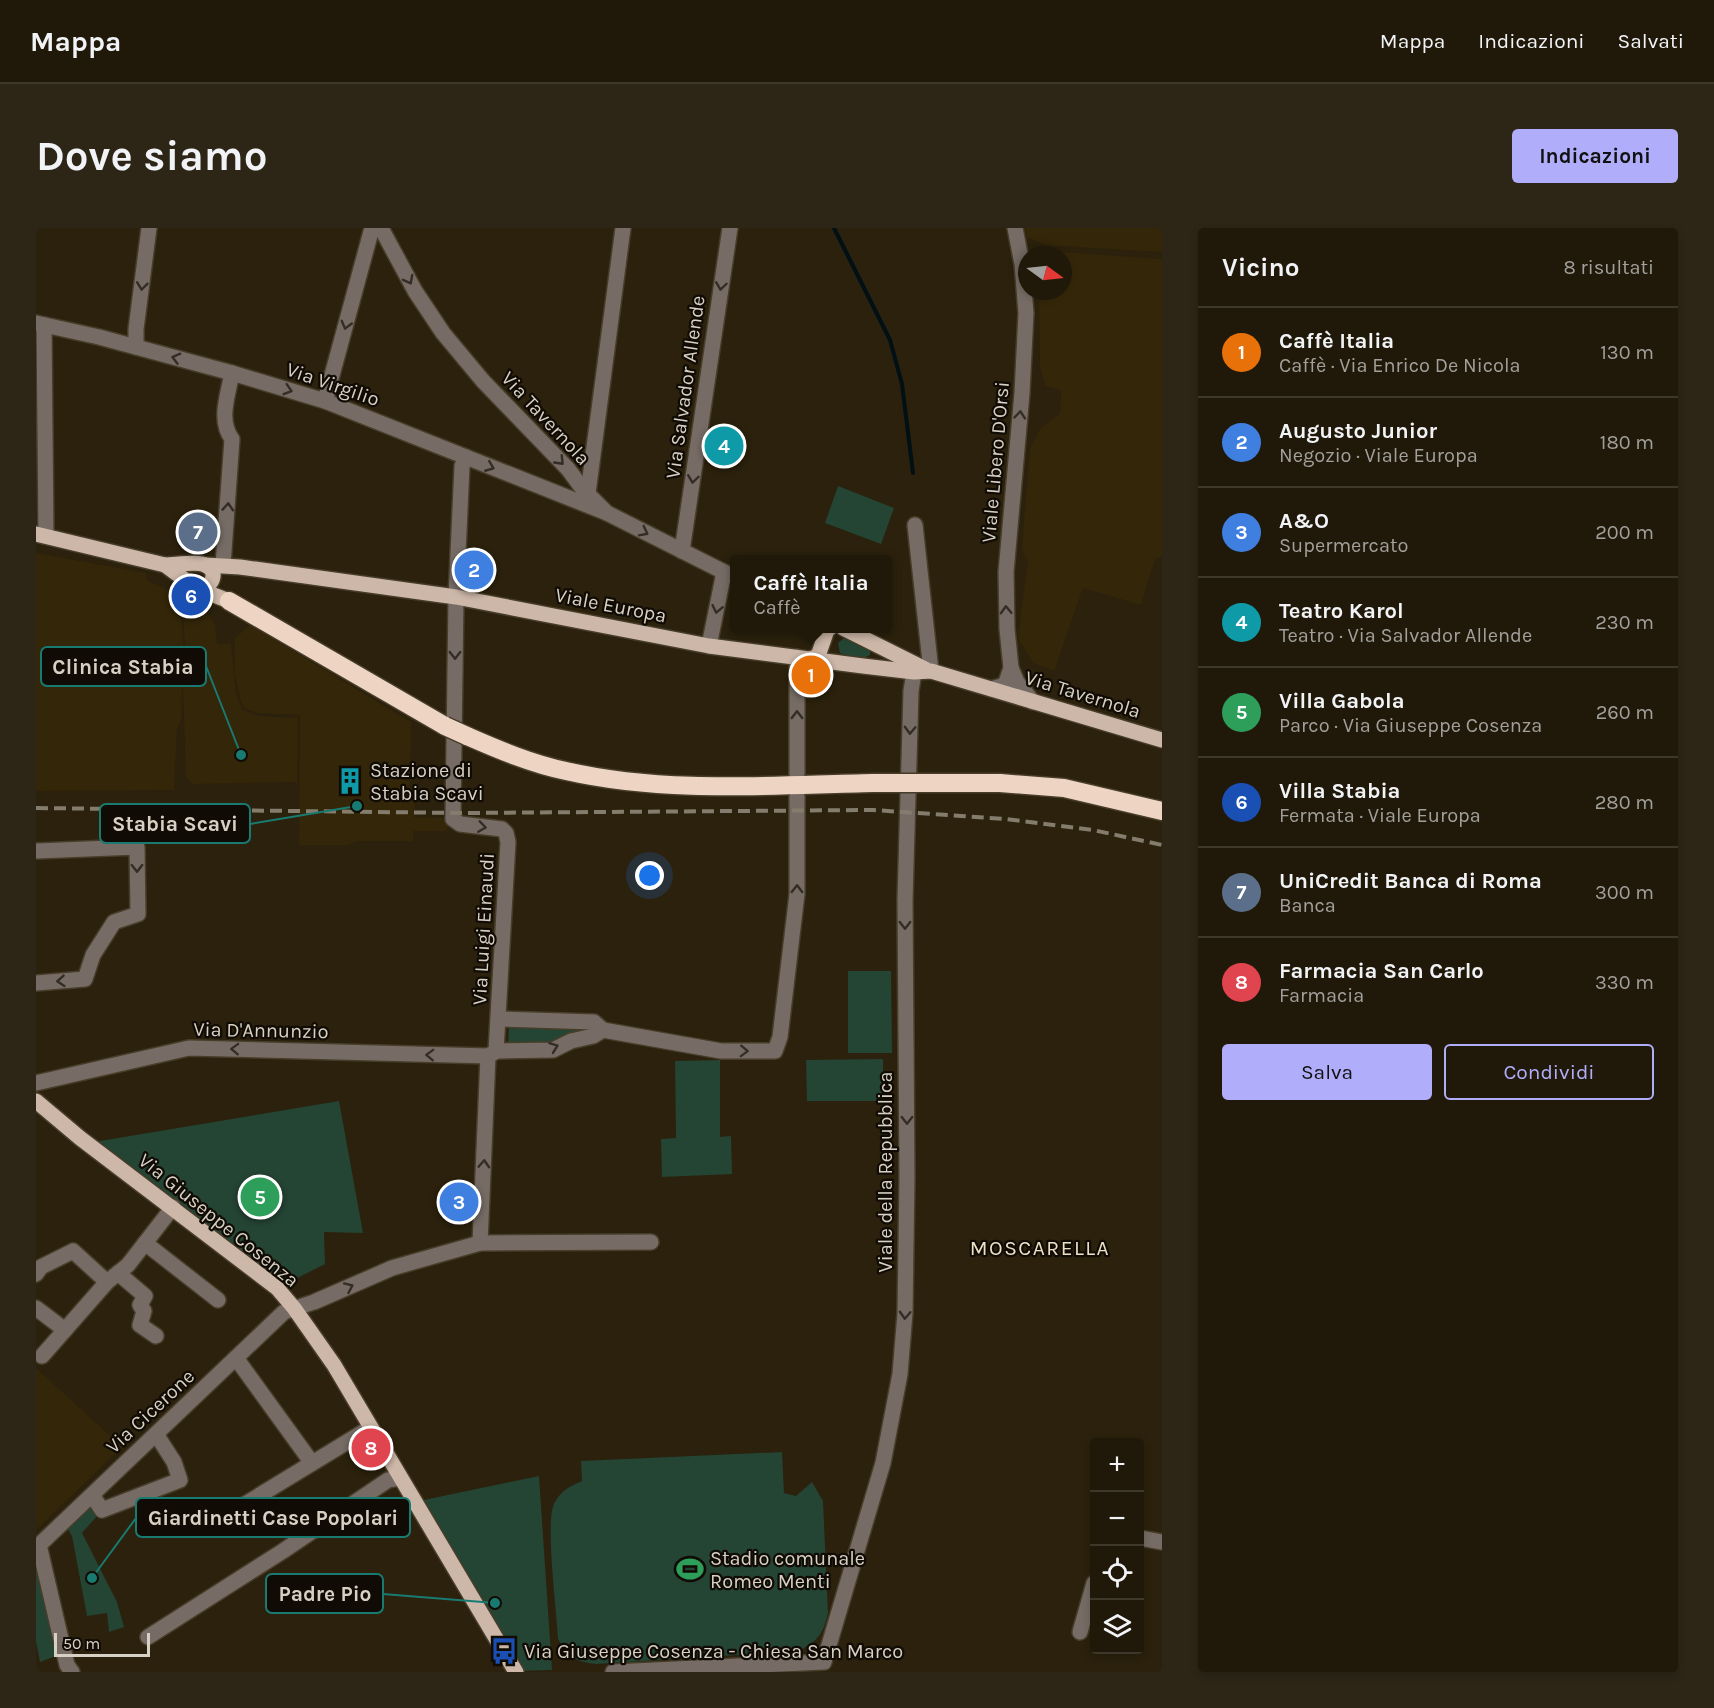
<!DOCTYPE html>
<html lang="it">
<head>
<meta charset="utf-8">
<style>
	body { margin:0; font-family:Karla,sans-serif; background:#2d2617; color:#f1f3f6 }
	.controls { position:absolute; right:18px; bottom:18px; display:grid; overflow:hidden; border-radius:6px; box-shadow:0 3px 9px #0003 }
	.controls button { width:54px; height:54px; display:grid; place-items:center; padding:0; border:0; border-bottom:2px solid #3d382a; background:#201909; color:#f1f3f6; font:30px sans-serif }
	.compass { position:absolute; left:982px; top:18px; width:54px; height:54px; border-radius:50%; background:#201909; box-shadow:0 3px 9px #0003; rotate:105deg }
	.scale { position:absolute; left:18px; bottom:15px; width:96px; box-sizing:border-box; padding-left:6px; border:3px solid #d7d0c4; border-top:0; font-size:16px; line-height:21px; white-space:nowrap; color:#d7d0c4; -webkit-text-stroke:4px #100b04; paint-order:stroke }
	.you { position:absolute; left:614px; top:648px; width:21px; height:21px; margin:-15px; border:4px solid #fff; border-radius:50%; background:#1a73e8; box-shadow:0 0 0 9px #1a73e833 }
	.badge { display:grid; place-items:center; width:39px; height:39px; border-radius:50%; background:#b0aefa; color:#fff; font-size:20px; font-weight:700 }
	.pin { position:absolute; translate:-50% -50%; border:3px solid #fff; box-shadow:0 2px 6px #0006 }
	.popup { position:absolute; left:694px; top:327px; width:162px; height:78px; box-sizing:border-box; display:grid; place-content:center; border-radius:6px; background:#201909; filter:drop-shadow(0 2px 4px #0005); font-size:20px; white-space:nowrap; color:#a2a09c }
	.popup b { font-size:22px; color:#f1f3f6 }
	.popup::after { content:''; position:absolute; left:50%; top:100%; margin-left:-12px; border:12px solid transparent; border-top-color:#201909 }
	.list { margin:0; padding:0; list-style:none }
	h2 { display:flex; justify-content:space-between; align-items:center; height:78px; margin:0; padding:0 24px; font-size:26px }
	h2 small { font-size:20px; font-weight:400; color:#a2a09c }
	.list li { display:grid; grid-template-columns:39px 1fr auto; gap:18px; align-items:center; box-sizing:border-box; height:90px; padding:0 24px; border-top:2px solid #3d382a }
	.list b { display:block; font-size:22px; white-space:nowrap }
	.list p { margin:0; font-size:20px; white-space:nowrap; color:#a2a09c }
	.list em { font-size:20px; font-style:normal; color:#a2a09c }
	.actions { display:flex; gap:12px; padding:18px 24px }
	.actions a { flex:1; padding:14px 0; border:2px solid #b0aefa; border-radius:6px; text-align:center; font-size:21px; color:#b0aefa }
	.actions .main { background:#b0aefa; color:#111 }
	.icon { flex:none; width:33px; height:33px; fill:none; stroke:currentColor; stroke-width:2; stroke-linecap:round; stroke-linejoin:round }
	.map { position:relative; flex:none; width:1126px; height:1444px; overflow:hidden; border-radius:6px }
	header { display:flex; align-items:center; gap:36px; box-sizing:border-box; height:84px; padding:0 30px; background:#201909; border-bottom:2px solid #3d382a }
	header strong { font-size:28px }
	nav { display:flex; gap:33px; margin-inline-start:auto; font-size:21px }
	.intro { display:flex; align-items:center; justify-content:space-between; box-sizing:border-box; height:144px; padding:0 36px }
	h1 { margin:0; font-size:42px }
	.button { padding:15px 27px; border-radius:6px; background:#b0aefa; color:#111; font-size:21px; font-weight:700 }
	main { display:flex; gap:36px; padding:0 36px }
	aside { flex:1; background:#201909; border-radius:6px; box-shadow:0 3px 9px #0003 }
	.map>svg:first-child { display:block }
</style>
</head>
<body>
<header>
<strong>Mappa</strong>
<nav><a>Mappa</a><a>Indicazioni</a><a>Salvati</a></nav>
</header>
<div class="intro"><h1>Dove siamo</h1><a class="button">Indicazioni</a></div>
<main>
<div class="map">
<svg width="1126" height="1444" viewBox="0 0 1126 1444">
	<rect width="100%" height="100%" fill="#2b210c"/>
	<!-- built -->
	<g fill="#332609">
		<path d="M989,0H1126V24L1009,17L991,9Z"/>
		<path d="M1010,23L1126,31V329L1119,331L1105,377L1047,360L1018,443L997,435L982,410L992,333L986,322L994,220L1004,201L1024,186L1025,162L1009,158L1004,137L1003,63H1027V27H1005Z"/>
		<path d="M0,325L110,345V352L144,368L150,458L146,460L145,493L141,500L138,562L0,563Z"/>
		<path d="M146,370L173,387L179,397L181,416H195L200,467L207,482L223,488L262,490L261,554L157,556L150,550L147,460L152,459Z"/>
		<path d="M214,397L375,494L374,561L379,562L378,589L412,590V600L410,603H377V613H322L313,617H263L264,487L221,485L209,480L205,474L199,447V410Z"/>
		<path d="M0,1140L86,1219L0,1302Z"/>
	</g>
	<!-- green -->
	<g fill="#244434">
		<path d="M802,258L858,280L845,316L789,295Z"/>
		<path d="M809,409L834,420V427L824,432L804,425L802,415Z"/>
		<path d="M812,743H855L856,825H812Z"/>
		<path d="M473,797L557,800L518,815L472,817Z"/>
		<path d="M847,831V873H771L770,832Z"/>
		<path d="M684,832V909L695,908L696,946L626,949L625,911L640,910L639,833Z"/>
		<path d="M303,873L327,1005L288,1004L289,1036L241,1060L58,914Z"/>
		<path d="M746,1224L748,1265L760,1268L776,1254L787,1273L792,1385C787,1407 782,1412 763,1423L560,1436C539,1433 533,1431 522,1411C521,1386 509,1294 518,1276C524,1263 534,1258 546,1253L545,1233Z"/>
		<path d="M503,1248L516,1442L479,1443L383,1273Z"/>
		<path d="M55,1273L62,1287L46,1305L81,1374L88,1399L73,1404L71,1385L51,1388L36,1308L29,1296Z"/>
		<path d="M0,1322L28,1425L4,1434L0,1413Z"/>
	</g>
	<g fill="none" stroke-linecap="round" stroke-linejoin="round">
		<!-- stream -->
		<path stroke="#001014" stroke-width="4" d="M798,0L854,112L866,156L877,245"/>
		<defs>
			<g id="minor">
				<path d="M345,0L379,63L407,105L447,153L532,241L546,260L571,285L698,349"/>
				<path d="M0,95L63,109L196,145L289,173L571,285"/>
				<path d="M8,97L10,308"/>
				<path d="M100,119V101L113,0"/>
				<path d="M289,173L336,0"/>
				<path d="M430,229L426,238L420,369L417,591L424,596L466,601L470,605L472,614L460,823"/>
				<path d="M552,265L587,0"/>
				<path d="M879,297L895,443"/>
				<path d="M646,323L694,0"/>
				<path d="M187,337L196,211C182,192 192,167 196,145"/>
				<path d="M673,418L688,344"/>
				<path d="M975,440L981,454L997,474"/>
				<path d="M955,461L969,457L975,440L971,401L970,344L986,165L990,85L986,36L979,0"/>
				<path d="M761,546V429"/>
				<path d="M0,623L101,619L102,686L78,694L57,727L49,751L0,755"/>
				<path d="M463,791L558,794L567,802"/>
				<path d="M460,823L517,822L535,813L557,808L567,802L685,823H739L744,809L761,666V568"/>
				<path d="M0,855L153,820L452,828"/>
				<path d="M109,1015L182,1072"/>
				<path d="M444,1015L452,828L459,824"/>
				<path d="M82,1045L109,1068L104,1077L108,1083L104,1097L120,1108"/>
				<path d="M0,1046L5,1039L37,1023L71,1054"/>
				<path d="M0,1080L29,1102"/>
				<path d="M6,1128L71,1054L92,1037L137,979"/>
				<path d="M200,1130L276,1235"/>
				<path d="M56,1267L66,1282L144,1252L138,1234L120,1206"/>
				<path d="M106,1267L116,1296"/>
				<path d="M178,1295L334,1200"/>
				<path d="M1104,1310L1126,1314"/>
				<path d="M3,1317L31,1437L36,1444"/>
				<path d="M0,1320L248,1084L278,1074L356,1040L444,1015L615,1014"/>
				<path d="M1044,1404L1058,1355"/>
				<path d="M112,1409L247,1323L352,1252L364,1250"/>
				<path d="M577,1444L788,1434L847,1235L864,1146L869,1085L871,949L869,672L875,463L878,444"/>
			</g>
			<g id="major">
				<path d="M0,306L129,337L160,360L193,373"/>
				<path d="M129,337C139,337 162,333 169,337C184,343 176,359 164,361"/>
				<path d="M169,337L204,339L420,369L673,418L827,438L878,444L895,443L1126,512"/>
				<path d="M807,400L889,441"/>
				<path d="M774,431L782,428L791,402L794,400"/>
				<path d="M0,873L44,910L241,1060L258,1080L298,1137L480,1444"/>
			</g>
			<g id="highway">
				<path d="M193,373L409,498"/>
				<path d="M431,508C463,522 496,536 530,543C631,566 735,557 837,555"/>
				<path d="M964,555L1028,560L1126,583"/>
			</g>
		</defs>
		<!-- minor casing -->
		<use href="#minor" stroke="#473d29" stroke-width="18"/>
		<!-- major casing -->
		<use href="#major" stroke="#473d29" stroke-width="18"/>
		<!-- highway casing -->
		<use href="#highway" stroke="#473d29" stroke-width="21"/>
		<!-- minor -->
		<use href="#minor" stroke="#766c65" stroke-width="15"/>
		<!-- major -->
		<use href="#major" stroke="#ccb7a8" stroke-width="15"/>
		<!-- highway -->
		<use href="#highway" stroke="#eed5c3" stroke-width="18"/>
		<!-- rail -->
		<path stroke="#847c6c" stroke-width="4" stroke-dasharray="12 6" stroke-linecap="butt" d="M0,580L428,585L837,582L970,591L1057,602L1126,617"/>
		<defs>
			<g id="highway-bridge">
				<path d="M409,498L431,508"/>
				<path d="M837,555H964"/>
			</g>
		</defs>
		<!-- highway-bridge casing -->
		<use href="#highway-bridge" stroke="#473d29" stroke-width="21" stroke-linecap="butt"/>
		<!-- highway-bridge -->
		<use href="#highway-bridge" stroke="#eed5c3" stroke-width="18"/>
	</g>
	<!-- one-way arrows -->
	<defs><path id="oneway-chevron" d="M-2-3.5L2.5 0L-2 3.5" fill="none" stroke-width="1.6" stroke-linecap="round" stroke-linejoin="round" transform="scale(1.5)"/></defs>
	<g stroke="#342d26">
		<use href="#oneway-chevron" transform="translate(373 52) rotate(62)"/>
		<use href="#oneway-chevron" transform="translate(106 58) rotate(97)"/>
		<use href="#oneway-chevron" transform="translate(685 58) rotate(98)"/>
		<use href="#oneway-chevron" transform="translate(310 97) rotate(105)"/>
		<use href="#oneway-chevron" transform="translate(140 130) rotate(-165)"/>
		<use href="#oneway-chevron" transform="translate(252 162) rotate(17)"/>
		<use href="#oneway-chevron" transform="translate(984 187) rotate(-85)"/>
		<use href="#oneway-chevron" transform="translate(524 233) rotate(46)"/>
		<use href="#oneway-chevron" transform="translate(454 239) rotate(22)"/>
		<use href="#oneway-chevron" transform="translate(657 251) rotate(98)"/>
		<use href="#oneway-chevron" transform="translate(192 279) rotate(-86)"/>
		<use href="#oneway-chevron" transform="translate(608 304) rotate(27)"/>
		<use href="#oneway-chevron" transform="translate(681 381) rotate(102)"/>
		<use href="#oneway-chevron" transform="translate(970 382) rotate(-92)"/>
		<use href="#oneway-chevron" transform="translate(419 427) rotate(90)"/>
		<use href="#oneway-chevron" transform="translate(761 487) rotate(-90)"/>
		<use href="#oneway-chevron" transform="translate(874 502) rotate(92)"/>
		<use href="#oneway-chevron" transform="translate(446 599) rotate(8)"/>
		<use href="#oneway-chevron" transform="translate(101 640) rotate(89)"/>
		<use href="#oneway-chevron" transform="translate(761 661) rotate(-89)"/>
		<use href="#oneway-chevron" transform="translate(869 697) rotate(90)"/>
		<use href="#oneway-chevron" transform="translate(25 753) rotate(176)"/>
		<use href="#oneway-chevron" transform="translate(518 819) rotate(-20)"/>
		<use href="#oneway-chevron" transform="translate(199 821) rotate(-178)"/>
		<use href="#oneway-chevron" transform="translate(708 823) rotate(2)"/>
		<use href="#oneway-chevron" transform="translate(394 827) rotate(-178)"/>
		<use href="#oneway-chevron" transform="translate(871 892) rotate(90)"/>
		<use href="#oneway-chevron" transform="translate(448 936) rotate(-87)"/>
		<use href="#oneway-chevron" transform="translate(313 1059) rotate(-24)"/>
		<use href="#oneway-chevron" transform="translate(869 1087) rotate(93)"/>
	</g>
	<!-- icons -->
	<defs>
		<symbol id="building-bare" viewBox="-9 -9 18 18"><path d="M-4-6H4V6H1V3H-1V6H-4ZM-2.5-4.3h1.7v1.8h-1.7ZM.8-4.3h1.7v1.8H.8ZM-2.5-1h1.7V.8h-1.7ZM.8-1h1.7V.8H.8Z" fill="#0f9aa8" stroke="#100b04" stroke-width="2.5" paint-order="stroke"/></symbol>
		<symbol id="stadium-bare" viewBox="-9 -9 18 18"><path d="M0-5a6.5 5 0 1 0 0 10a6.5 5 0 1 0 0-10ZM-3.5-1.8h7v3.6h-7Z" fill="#2e9e5b" stroke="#100b04" stroke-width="2.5" paint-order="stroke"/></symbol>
		<symbol id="bus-bare" viewBox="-9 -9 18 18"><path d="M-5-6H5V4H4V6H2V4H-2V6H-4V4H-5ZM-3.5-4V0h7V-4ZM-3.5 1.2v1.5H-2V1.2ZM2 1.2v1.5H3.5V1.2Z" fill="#1a4fb4" stroke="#100b04" stroke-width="2.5" paint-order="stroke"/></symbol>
	</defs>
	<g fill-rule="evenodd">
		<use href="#building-bare" x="295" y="534" width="38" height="38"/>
		<use href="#stadium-bare" x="635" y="1322" width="38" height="38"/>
		<use href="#bus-bare" x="449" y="1404" width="38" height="38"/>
	</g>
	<g text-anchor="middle" stroke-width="4.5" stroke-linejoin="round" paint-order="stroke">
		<!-- street labels -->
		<g font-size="20" fill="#d7d0c4" stroke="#100b04">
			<text transform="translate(297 156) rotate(19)" y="7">Via Virgilio</text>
			<text transform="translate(649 159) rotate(-82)" y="7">Via Salvador Allende</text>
			<text transform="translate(510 190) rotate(47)" y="7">Via Tavernola</text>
			<text transform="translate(959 234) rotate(-85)" y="7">Viale Libero D'Orsi</text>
			<text transform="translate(575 377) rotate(11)" y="7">Viale Europa</text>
			<text transform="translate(1047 466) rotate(17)" y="7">Via Tavernola</text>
			<text transform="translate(447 701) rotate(-87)" y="7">Via Luigi Einaudi</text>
			<text transform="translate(225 802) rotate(1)" y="7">Via D'Annunzio</text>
			<text transform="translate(849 944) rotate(-90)" y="7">Viale della Repubblica</text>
			<text transform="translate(183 992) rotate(39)" y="7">Via Giuseppe Cosenza</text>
			<text transform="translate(114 1183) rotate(-43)" y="7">Via Cicerone</text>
		</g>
		<!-- poi labels -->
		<g font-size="20" fill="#d7d0c4" stroke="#100b04" text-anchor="start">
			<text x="334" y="549">Stazione di<tspan x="334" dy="23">Stabia Scavi</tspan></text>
			<text x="674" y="1337">Stadio comunale<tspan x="674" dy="23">Romeo Menti</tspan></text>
			<text x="488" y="1430">Via Giuseppe Cosenza - Chiesa San Marco</text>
		</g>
		<!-- neighbourhood labels -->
		<g font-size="21" letter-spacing="1.5" fill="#eee0c6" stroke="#100b04">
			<text x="1004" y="1027">MOSCARELLA</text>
		</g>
	</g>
	<!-- callouts -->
	<path fill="none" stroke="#197a72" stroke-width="2" d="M205 527L170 438M321 578L214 596M56 1350L100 1290M459 1375L347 1366"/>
	<g fill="#197a72" stroke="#100b04" stroke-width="2">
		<circle cx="205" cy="527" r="6"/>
		<circle cx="321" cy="578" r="6"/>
		<circle cx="56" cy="1350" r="6"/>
		<circle cx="459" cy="1375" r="6"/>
	</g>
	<g fill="#100b04" stroke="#197a72" stroke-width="2">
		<rect x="5" y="419" width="165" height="39" rx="6"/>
		<rect x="64" y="576" width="150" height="39" rx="6"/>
		<rect x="100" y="1270" width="274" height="39" rx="6"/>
		<rect x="230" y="1346" width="117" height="39" rx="6"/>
	</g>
	<g font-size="21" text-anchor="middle" font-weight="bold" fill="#d7d0c4">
		<text x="87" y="446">Clinica Stabia</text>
		<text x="139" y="603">Stabia Scavi</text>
		<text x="237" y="1297">Giardinetti Case Popolari</text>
		<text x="289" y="1373">Padre Pio</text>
	</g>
</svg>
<div class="controls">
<button>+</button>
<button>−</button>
<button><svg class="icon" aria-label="locate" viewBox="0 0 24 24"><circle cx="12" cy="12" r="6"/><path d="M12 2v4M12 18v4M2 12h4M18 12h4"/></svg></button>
<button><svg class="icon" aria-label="layers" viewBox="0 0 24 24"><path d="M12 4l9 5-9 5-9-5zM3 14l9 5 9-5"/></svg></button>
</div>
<svg class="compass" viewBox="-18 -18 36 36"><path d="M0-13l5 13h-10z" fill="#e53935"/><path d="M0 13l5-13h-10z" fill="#a2a09c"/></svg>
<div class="scale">50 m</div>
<div class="you"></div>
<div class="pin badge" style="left:775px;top:447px;background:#e8710a">1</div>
<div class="popup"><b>Caffè Italia</b>Caffè</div>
<div class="pin badge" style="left:438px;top:342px;background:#3f7fe0">2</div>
<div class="pin badge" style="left:423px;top:974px;background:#3f7fe0">3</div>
<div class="pin badge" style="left:688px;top:218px;background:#0f9aa8">4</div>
<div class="pin badge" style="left:224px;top:969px;background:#2e9e5b">5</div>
<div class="pin badge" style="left:155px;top:368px;background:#1a4fb4">6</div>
<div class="pin badge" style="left:162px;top:304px;background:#5c6f8a">7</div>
<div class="pin badge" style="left:335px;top:1220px;background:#e0444e">8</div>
</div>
<aside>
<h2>Vicino<small>8 risultati</small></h2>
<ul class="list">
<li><span class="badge" style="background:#e8710a">1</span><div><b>Caffè Italia</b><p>Caffè · Via Enrico De Nicola</p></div><em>130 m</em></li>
<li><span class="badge" style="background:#3f7fe0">2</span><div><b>Augusto Junior</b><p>Negozio · Viale Europa</p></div><em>180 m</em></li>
<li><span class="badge" style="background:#3f7fe0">3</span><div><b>A&amp;O</b><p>Supermercato</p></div><em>200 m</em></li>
<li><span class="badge" style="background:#0f9aa8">4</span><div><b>Teatro Karol</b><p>Teatro · Via Salvador Allende</p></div><em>230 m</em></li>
<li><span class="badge" style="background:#2e9e5b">5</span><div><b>Villa Gabola</b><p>Parco · Via Giuseppe Cosenza</p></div><em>260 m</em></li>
<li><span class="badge" style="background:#1a4fb4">6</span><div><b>Villa Stabia</b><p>Fermata · Viale Europa</p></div><em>280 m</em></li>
<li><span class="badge" style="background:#5c6f8a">7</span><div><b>UniCredit Banca di Roma</b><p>Banca</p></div><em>300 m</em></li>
<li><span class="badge" style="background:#e0444e">8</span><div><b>Farmacia San Carlo</b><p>Farmacia</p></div><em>330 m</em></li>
</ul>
<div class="actions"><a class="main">Salva</a><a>Condividi</a></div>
</aside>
</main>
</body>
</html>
